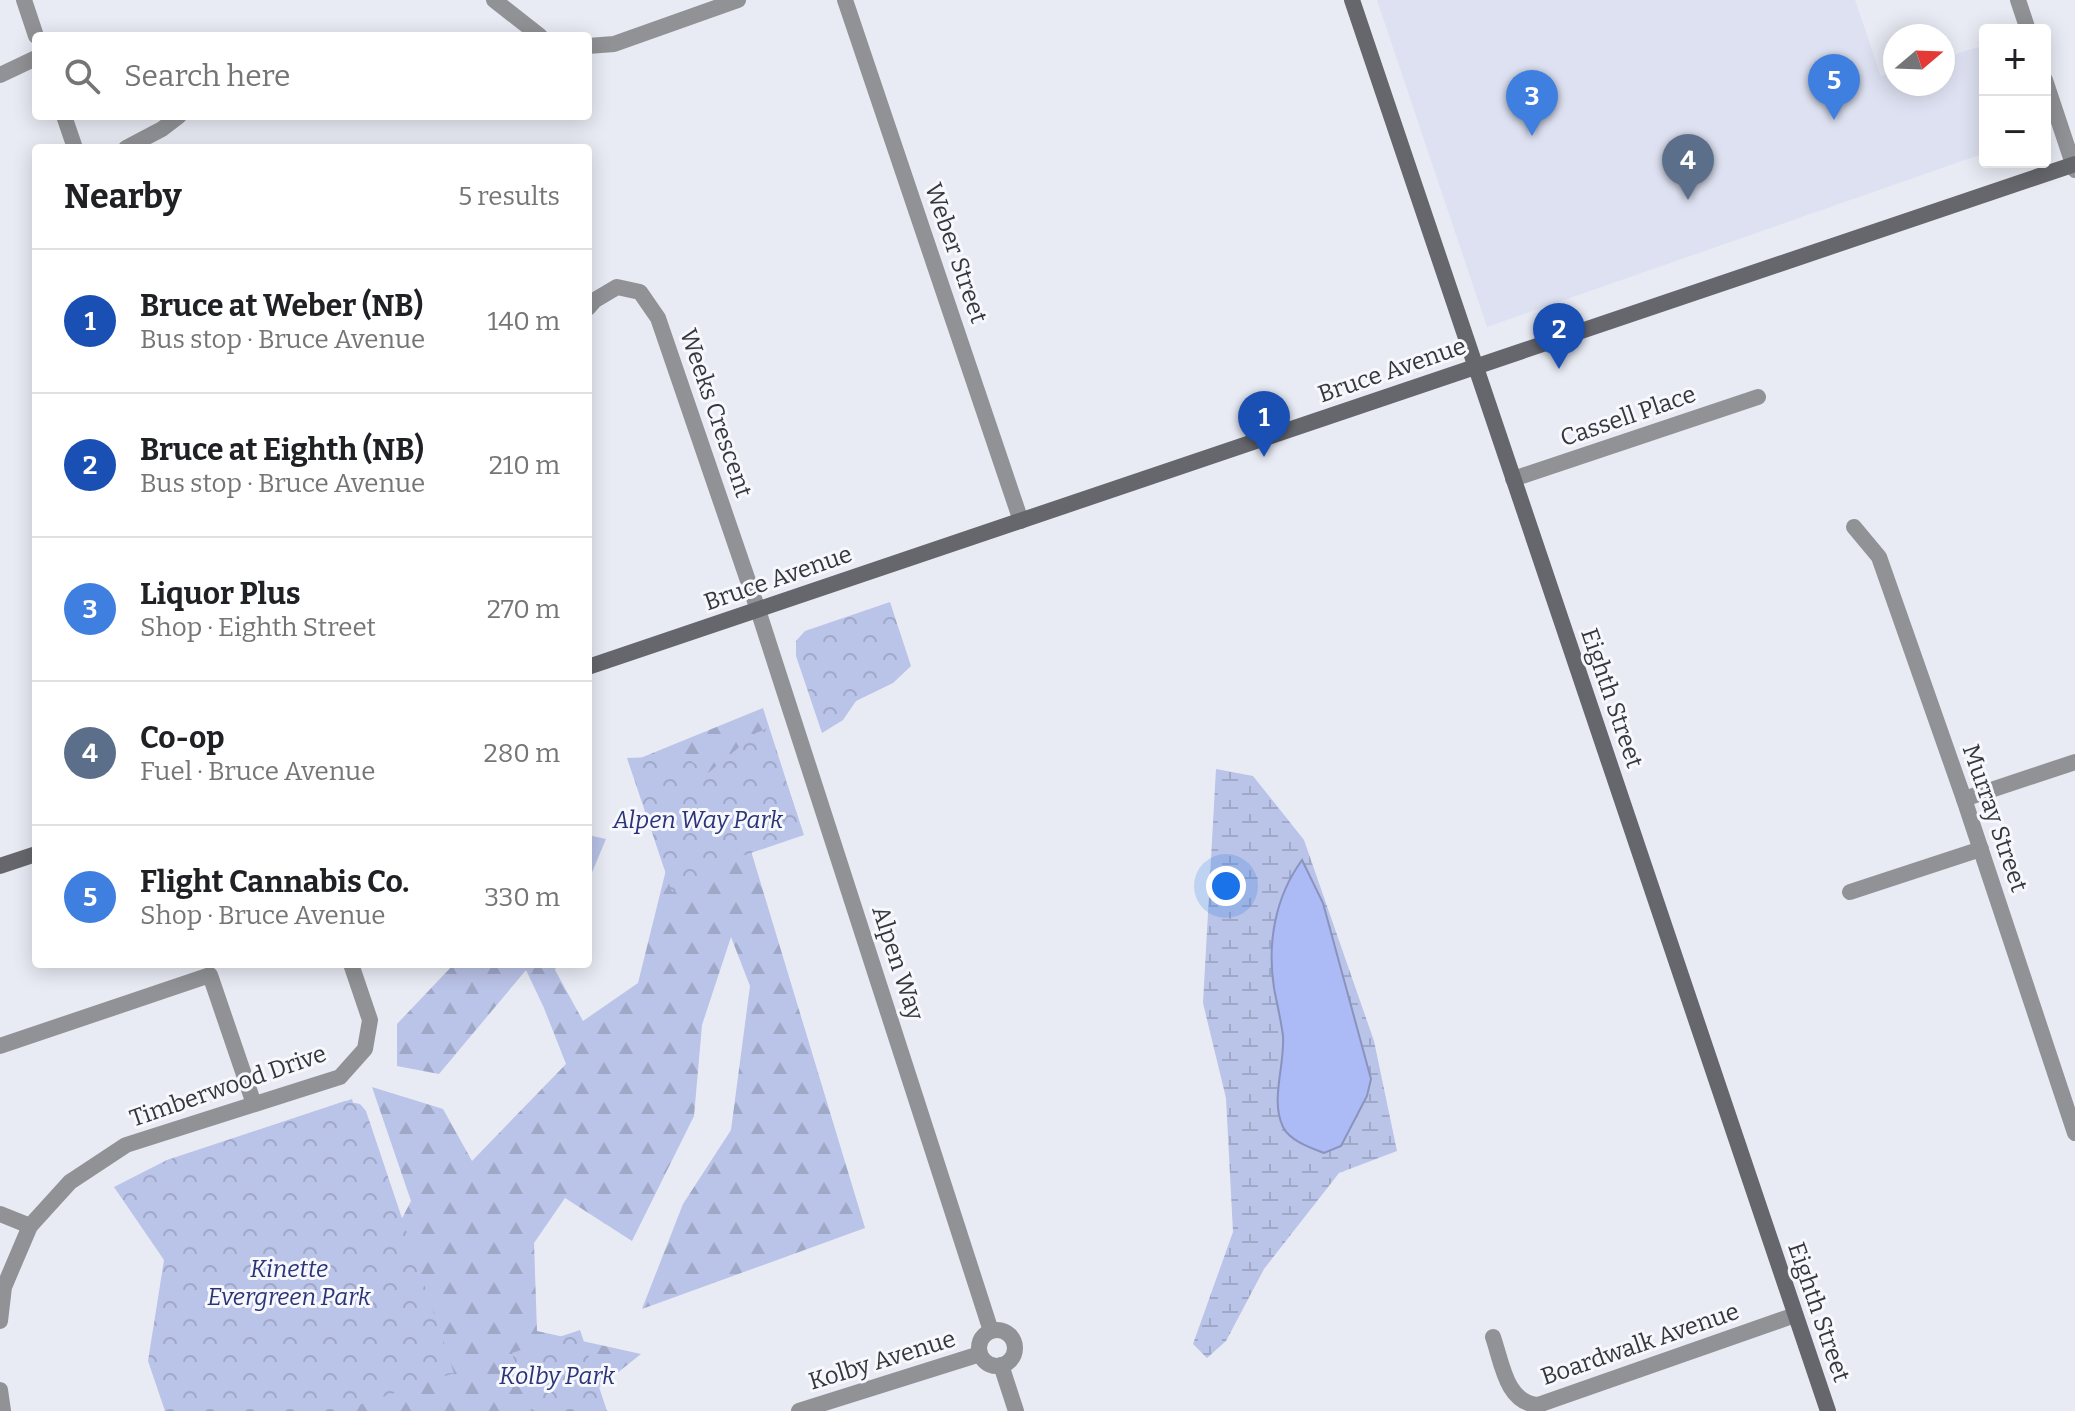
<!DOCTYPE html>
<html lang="en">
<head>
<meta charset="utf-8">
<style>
	body { margin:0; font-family:Bitter,serif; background:#f6f6f6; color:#202124 }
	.controls { position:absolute; right:24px; top:24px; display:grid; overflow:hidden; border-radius:8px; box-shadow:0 4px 20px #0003 }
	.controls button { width:72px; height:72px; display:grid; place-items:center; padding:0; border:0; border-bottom:2px solid #e0e0e0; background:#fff; color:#202124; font:40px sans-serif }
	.compass { position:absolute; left:1883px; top:24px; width:72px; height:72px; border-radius:50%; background:#fff; box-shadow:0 4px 20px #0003; rotate:71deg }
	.you { position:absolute; left:1226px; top:886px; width:28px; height:28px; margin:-20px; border:6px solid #fff; border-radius:50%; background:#1a73e8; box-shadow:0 0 0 12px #1a73e833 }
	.badge { display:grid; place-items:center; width:52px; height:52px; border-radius:50%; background:#76512c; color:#fff; font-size:26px; font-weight:700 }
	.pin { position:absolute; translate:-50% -66px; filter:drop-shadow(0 2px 4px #0008) }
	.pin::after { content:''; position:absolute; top:42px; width:28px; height:24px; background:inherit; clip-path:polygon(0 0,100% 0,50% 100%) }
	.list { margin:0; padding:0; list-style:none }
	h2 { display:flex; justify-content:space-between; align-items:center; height:104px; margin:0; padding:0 32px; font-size:34px }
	h2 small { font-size:26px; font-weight:400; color:#757577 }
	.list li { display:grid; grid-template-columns:52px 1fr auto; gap:24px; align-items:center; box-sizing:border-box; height:144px; padding:0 32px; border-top:2px solid #e0e0e0 }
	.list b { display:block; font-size:30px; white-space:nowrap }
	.list p { margin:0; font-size:26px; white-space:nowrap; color:#757577 }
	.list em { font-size:26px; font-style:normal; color:#757577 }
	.icon { flex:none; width:44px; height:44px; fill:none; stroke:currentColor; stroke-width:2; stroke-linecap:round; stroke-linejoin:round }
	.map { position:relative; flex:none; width:2075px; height:1411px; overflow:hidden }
	.search { position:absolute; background:#fff; box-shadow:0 4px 20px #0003; left:32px; top:32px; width:560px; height:88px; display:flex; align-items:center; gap:20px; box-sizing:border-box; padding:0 28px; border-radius:8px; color:#757577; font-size:30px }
	.panel { position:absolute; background:#fff; box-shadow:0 4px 20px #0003; left:32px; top:144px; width:560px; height:824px; border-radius:8px }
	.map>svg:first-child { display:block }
</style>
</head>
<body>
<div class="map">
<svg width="2075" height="1411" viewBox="0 0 2075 1411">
	<defs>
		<pattern id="forest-firs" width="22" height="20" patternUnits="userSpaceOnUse" patternTransform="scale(2)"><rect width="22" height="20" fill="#bac3e8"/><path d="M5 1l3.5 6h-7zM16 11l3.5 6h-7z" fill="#a0a8c8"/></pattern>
		<pattern id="wetland-marsh" width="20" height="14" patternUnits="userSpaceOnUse" patternTransform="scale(2)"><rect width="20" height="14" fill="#bac3e8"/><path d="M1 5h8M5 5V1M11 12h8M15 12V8" fill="none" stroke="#a0a8c8"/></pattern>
		<pattern id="park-crowns" width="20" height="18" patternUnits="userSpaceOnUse" patternTransform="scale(2)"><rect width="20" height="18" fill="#bac3e8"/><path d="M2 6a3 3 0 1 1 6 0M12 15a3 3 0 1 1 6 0" fill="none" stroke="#a0a8c8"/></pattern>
	</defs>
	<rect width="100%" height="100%" fill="#e8ebf4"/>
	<!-- built -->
	<path fill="#dde1f1" d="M1377,0H1855L1881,76L1895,72V84H1943V58L1985,45V153L1487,327Z"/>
	<!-- forest -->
	<g fill="url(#forest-firs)">
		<path d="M763,708L802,830L751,851L865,1228L642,1309L683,1204L731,1130L750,986L731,937L702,1025L694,1116L632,1241L565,1198L534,1243L537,1331L641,1354L597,1389L604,1411H176L178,1402L163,1250L218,1147L352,1099L375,1194L367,1286L411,1201L372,1087L443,1109L472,1161L566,1064L544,1008L526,970L439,1074L397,1066V1024L454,964H557L555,970L583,1021L638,983L666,870L638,759Z"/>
		<path d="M588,835L606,839L588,882Z"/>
	</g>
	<!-- wetland -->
	<path fill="url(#wetland-marsh)" d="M1216,769L1253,776L1304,840L1374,1041L1397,1151L1339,1173L1264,1269L1226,1341L1207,1358L1193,1344L1233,1232L1226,1098L1203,1003Z"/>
	<!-- park -->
	<g fill="url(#park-crowns)">
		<path d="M890,602L911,666L893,683L856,701L843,720L822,733L796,656V641L805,631Z"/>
		<path d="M768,728L804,835L733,859L672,892L627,758L684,756L708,773L756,733Z"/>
		<path d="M345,1101L360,1104L366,1111L454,1373L341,1411H165L148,1361L164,1260L114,1187L167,1160Z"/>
		<path d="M580,1330L607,1411H531L512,1353Z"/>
	</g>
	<!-- water -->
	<path fill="#acbaf5" stroke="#8993bd" stroke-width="2" d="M1302,860L1323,903L1371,1079L1367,1096L1341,1146L1324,1153C1311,1148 1290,1141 1283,1127C1270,1100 1285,1066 1283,1036C1281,1020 1277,1004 1274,988C1267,943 1275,897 1302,860Z"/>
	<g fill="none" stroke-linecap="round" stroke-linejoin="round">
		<!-- street -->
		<g stroke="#919296" stroke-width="16">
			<path d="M24,0L36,36"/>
			<path d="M494,0L540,36"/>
			<path d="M845,0L1021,521"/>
			<path d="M2018,0L2028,30"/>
			<path d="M588,46L614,44L738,0"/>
			<path d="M0,75L36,58"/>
			<path d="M2045,80L2075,170"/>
			<path d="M64,116L75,148"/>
			<path d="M126,148L162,129L179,116"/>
			<path d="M588,308L595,300L617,287L640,292L658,318L758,610L991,1331"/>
			<path d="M1513,479L1758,397"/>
			<path d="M1854,527L1879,557L1964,799L2075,1133"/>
			<path d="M1964,799L2075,762"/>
			<path d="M1850,892L1981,849"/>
			<path d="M0,1046L210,975L254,1104"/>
			<path d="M0,1214L30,1226"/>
			<path d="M0,1321L4,1287L30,1226L70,1182L126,1145L340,1077L365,1049L370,1020L351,964"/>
			<circle cx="997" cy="1348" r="18"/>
			<path d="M1493,1337C1502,1363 1506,1403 1538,1405L1795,1315"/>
			<path d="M1001,1365L1016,1411"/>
			<path d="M0,1390L3,1411"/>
			<path d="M799,1411L980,1354"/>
		</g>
		<!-- secondary -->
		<g stroke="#66676d" stroke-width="16">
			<path d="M1352,0L1828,1411"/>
			<path d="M588,667L2075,164"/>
			<path d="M0,866L36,854"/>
		</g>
	</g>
	<g text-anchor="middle" stroke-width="6" stroke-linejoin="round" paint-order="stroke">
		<!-- street labels -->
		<g font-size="24" fill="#36373b" stroke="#f7f8fe">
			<text transform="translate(956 253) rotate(71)" y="8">Weber Street</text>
			<text transform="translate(1392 370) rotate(-19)" y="8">Bruce Avenue</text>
			<text transform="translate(716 413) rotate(71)" y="8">Weeks Crescent</text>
			<text transform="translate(1628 416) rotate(-19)" y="8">Cassell Place</text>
			<text transform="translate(778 578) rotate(-19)" y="8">Bruce Avenue</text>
			<text transform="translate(1612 698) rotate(71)" y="8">Eighth Street</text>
			<text transform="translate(1995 818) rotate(71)" y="8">Murray Street</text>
			<text transform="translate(898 963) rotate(72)" y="8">Alpen Way</text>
			<text transform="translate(228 1086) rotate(-19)" y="8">Timberwood Drive</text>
			<text transform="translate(1819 1312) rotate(71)" y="8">Eighth Street</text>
			<text transform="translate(1640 1344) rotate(-19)" y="8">Boardwalk Avenue</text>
			<text transform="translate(882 1360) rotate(-17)" y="8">Kolby Avenue</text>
		</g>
		<!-- park labels -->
		<g font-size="24" font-style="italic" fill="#2c3478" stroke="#f7f8fe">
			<text x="698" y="828">Alpen Way Park</text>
			<text x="289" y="1277">Kinette<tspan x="289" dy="28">Evergreen Park</tspan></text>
			<text x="557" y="1384">Kolby Park</text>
		</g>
	</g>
</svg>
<div class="controls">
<button>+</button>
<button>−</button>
</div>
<svg class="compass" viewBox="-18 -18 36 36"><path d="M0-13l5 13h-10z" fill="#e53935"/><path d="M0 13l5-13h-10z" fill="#757577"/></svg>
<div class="you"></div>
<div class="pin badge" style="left:1264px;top:457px;background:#1a4fb4">1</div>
<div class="pin badge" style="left:1559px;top:369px;background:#1a4fb4">2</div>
<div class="pin badge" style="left:1532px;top:136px;background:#3f7fe0">3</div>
<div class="pin badge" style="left:1688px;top:200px;background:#5c6f8a">4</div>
<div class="pin badge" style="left:1834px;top:120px;background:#3f7fe0">5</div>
<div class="search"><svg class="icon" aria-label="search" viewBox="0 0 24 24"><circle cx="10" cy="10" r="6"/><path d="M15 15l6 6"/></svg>Search here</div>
<section class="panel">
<h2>Nearby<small>5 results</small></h2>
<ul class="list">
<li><span class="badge" style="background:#1a4fb4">1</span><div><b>Bruce at Weber (NB)</b><p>Bus stop · Bruce Avenue</p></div><em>140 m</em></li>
<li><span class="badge" style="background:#1a4fb4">2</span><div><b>Bruce at Eighth (NB)</b><p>Bus stop · Bruce Avenue</p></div><em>210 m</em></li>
<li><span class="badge" style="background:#3f7fe0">3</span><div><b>Liquor Plus</b><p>Shop · Eighth Street</p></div><em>270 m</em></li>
<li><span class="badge" style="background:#5c6f8a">4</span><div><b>Co-op</b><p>Fuel · Bruce Avenue</p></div><em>280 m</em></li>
<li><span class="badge" style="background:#3f7fe0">5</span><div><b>Flight Cannabis Co.</b><p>Shop · Bruce Avenue</p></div><em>330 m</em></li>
</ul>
</section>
</div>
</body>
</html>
